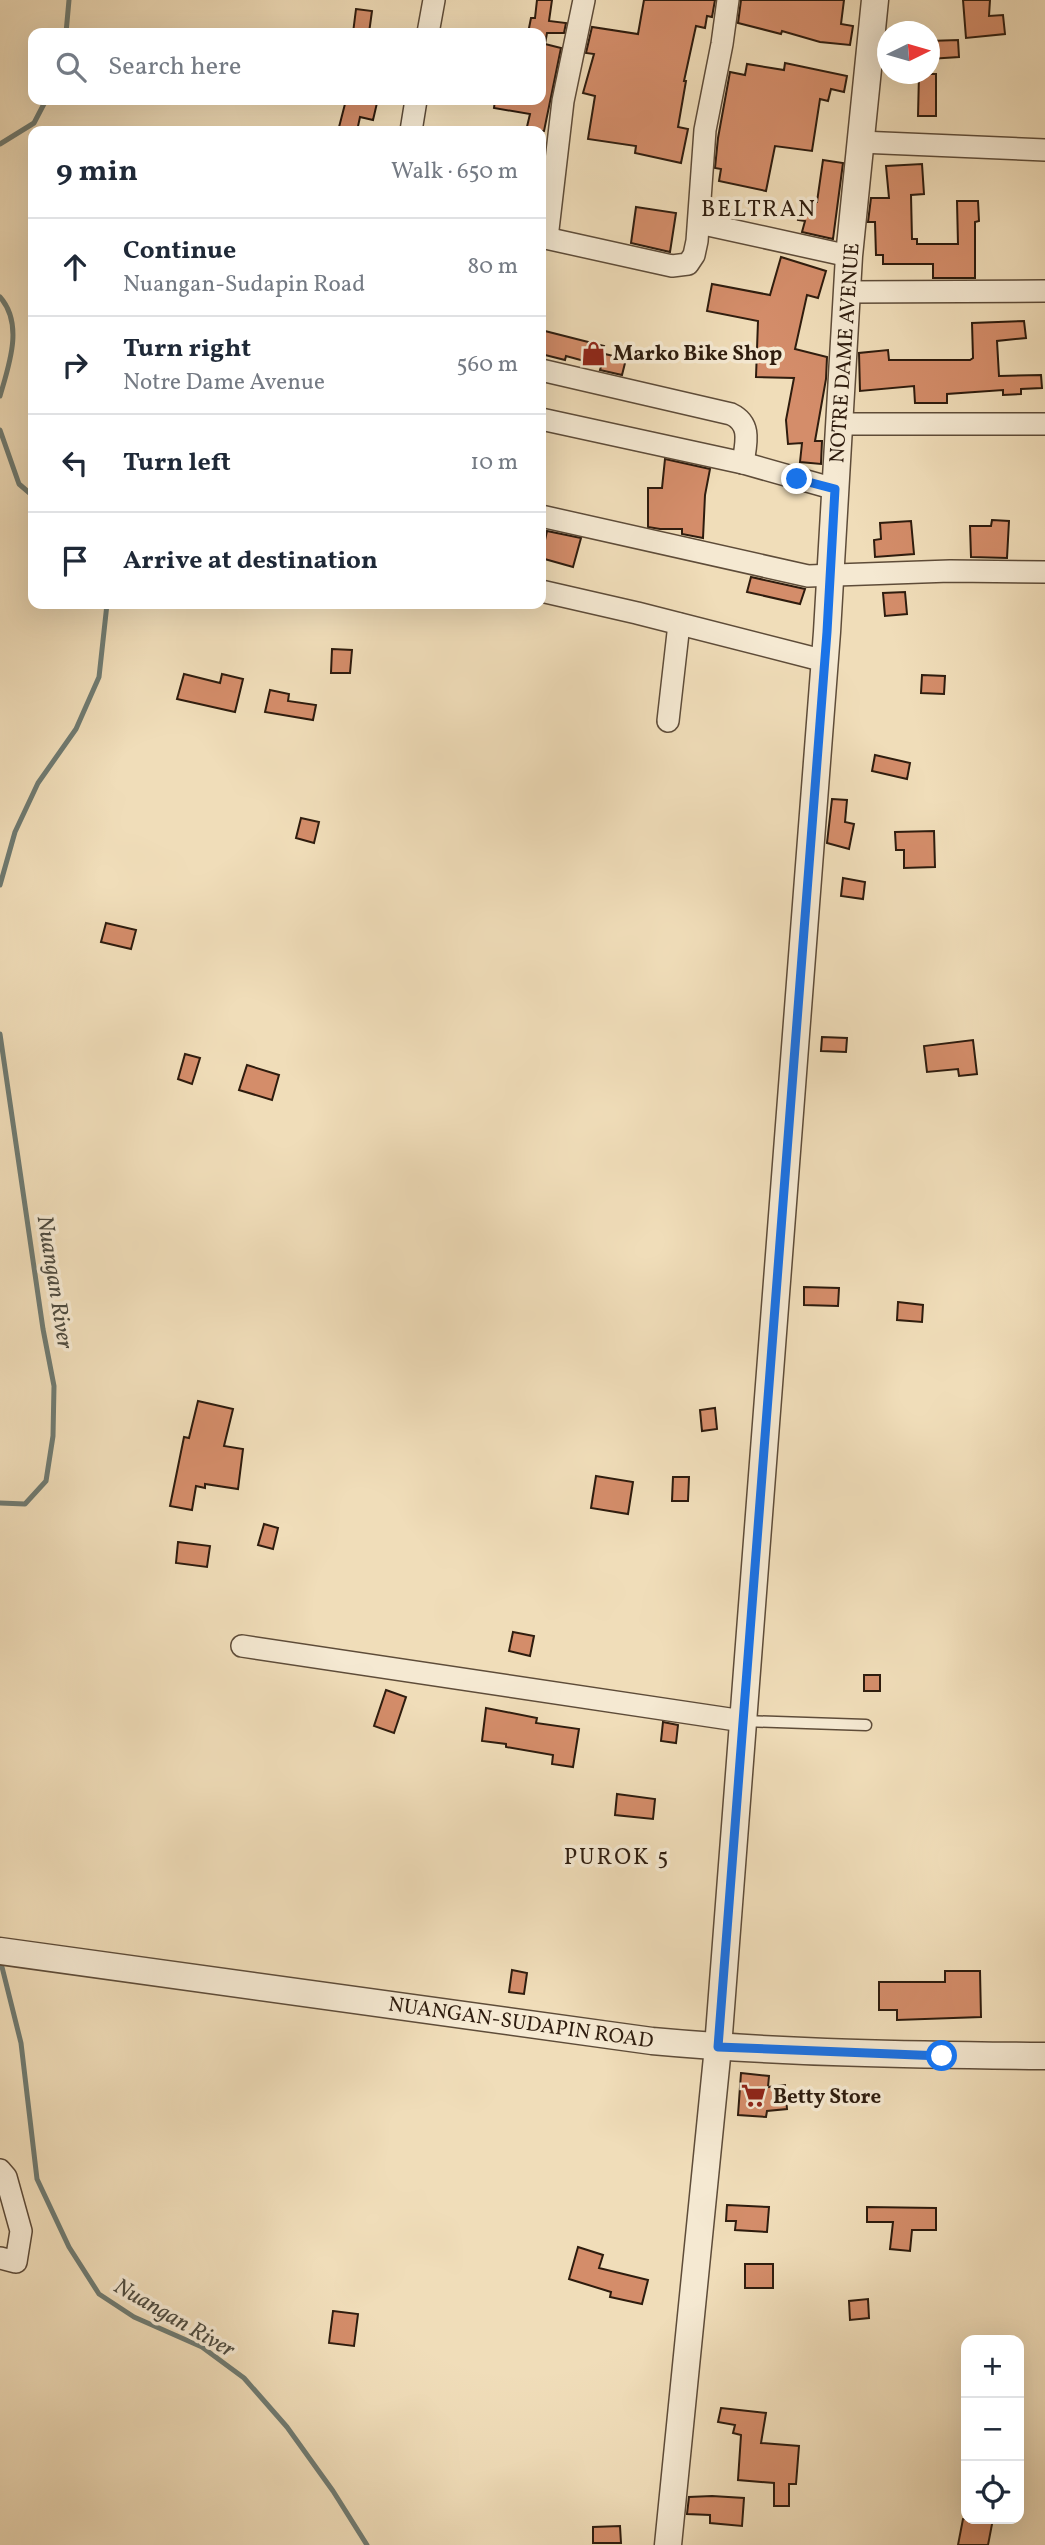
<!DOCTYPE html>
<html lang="en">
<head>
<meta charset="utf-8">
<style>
	body { margin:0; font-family:Vollkorn,serif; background:#f6f6f7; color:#1f2937 }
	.controls { position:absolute; right:21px; bottom:21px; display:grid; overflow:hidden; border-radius:14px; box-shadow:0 7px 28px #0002 }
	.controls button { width:63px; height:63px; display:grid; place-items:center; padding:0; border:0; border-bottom:2px solid #e0e1e3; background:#fff; color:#1f2937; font:35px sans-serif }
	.compass { position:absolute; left:877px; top:21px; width:63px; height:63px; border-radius:50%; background:#fff; box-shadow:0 7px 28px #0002; rotate:85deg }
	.stop { position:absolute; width:21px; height:21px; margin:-16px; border:5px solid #1a73e8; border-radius:50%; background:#fff }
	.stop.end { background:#1a73e8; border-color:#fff; box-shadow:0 2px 7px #0008 }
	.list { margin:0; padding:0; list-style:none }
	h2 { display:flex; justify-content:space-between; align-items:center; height:91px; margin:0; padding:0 28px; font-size:30px }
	h2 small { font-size:23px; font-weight:400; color:#747a83 }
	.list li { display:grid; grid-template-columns:46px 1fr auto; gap:21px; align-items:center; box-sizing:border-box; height:98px; padding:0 28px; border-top:2px solid #e0e1e3 }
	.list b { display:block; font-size:26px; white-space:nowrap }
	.list p { margin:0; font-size:23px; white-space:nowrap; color:#747a83 }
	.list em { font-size:23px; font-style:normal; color:#747a83 }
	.icon { flex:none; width:38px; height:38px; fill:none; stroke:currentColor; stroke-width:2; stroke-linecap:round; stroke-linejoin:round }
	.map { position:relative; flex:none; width:1045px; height:2545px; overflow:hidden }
	.search { position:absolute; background:#fff; box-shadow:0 7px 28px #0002; left:28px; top:28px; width:518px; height:77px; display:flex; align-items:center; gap:18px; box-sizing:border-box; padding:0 24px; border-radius:14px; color:#747a83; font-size:26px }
	.panel { position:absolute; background:#fff; box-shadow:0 7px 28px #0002; left:28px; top:126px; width:518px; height:483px; border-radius:14px }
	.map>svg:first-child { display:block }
</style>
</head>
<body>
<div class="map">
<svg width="1045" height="2545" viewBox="0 0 1045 2545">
	<rect width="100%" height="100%" fill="#f0ddb9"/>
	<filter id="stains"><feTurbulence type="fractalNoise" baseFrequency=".00286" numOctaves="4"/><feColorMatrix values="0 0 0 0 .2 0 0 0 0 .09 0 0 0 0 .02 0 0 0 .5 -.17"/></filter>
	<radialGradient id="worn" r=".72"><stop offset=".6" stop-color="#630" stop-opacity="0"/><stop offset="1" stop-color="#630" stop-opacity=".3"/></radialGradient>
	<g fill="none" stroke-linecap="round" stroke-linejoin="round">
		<!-- stream -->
		<g stroke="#6f7b72" stroke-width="5">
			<path d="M66,33L69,0"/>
			<path d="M0,144L34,123L46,100"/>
			<path d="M0,297C24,324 9,365 0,396"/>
			<path d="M0,430L19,484L33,496"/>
			<path d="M0,885L15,832L38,783L76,729L99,677L107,604"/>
			<path d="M0,1034L43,1329L54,1386L53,1436L46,1481L25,1504L0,1503"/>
			<path d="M2,1967L21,2043L37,2179L69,2247L99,2294L134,2317L202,2347L244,2378L287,2427L333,2491L367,2545"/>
		</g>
	</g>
	<!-- building -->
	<g fill="#d48d6a" stroke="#2e1c0e" stroke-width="2">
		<path d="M537,0H552L549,21L566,23L564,33H547L545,44L561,48L544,131H526L530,114L494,108L495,100H541V33H528L531,18H535Z"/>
		<path d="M644,0H715L712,17L707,16L705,28L696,26L684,81H686L678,127L688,129L681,163L635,153L636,146L588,139L595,96L583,93L594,54L586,53L592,27L638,34Z"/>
		<path d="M741,0H844L841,24L853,26L850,45L820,42L782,31L781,34L738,23Z"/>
		<path d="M963,0H990L989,16L1003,15L1005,34L966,38Z"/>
		<path d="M356,9L372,11L369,33H353Z"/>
		<path d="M958,40L959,57L929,59V41Z"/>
		<path d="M785,63L847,76L844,92L831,89L828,101L820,99L812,151L775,146L766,191L719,181L721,169L715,168L718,138L730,72L745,75L747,64L784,70Z"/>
		<path d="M919,74H936V116H918Z"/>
		<path d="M346,100L377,103L373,120L360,117L357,131H338Z"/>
		<path d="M823,160L843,163L833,239L802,232L805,221L798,220L802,200L817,202Z"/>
		<path d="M922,164L924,194L911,195L912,239H917V244H958L957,201H978L979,221L975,222V278H933V264H883V255H876L875,222H868L871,198H889L886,166Z"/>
		<path d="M636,207L676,213L670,252L631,243Z"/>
		<path d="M781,257L826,271L818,298L807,295L795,349L827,357L826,379L815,441H822L821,464L800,462L802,443L788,444L786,420L794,378L756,377L758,321L707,311L712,284L770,295Z"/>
		<path d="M1024,321L1026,338L997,341L999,376L1041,375L1042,388L1021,389V394L1003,395V390L947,394V403H915L914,386L860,391L859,353L888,350L889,360H970L973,358L972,323Z"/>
		<path d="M541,330L604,346L599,365L566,356L565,360L541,354Z"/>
		<path d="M605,354L626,359L622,375L600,370Z"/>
		<path d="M665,459L710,469L705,495L703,538L682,534V529H660L648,527V488H662Z"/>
		<path d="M992,520L1009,521L1007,558L971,557L970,526H991Z"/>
		<path d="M911,521L914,554L875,557L874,540L881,539L880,523Z"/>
		<path d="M547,531L581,538L573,567L541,558Z"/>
		<path d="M751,577L805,589L800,604L747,592Z"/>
		<path d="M905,592L907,614L885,616L883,593Z"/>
		<path d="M332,649L352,650L350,673H331Z"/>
		<path d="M184,674L220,683L222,674L243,679L235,712L177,699Z"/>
		<path d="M922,675L945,676L944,694L921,693Z"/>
		<path d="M270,690L289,694L288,701L316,705L313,720L265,712Z"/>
		<path d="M875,755L910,763L907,779L872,771Z"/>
		<path d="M832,799L847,800L845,822L854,824L849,849L827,843Z"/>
		<path d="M301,818L319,822L314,843L296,838Z"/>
		<path d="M934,831L935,867L904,868V850H896L895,832Z"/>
		<path d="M843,878L865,882L863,899L841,896Z"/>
		<path d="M106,923L136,930L131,949L101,942Z"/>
		<path d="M822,1037L847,1038L846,1052L821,1051Z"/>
		<path d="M973,1040L977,1074L959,1076L958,1069L927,1072L924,1046Z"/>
		<path d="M185,1054L200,1058L192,1084L178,1079Z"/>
		<path d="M247,1065L279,1075L272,1100L239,1090Z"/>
		<path d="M804,1287L839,1288L838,1306L804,1305Z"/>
		<path d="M898,1302L923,1305L922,1322L897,1320Z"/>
		<path d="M198,1401L233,1409L224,1446L243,1449L238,1489L205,1484V1488L196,1486L192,1510L170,1506L184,1437L189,1438Z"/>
		<path d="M715,1408L717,1429L702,1431L700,1410Z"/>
		<path d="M596,1476L633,1482L628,1514L591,1508Z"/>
		<path d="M673,1477H689L688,1501H672Z"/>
		<path d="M264,1524L278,1528L273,1549L258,1545Z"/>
		<path d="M178,1542L210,1546L207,1567L176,1563Z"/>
		<path d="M513,1632L534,1636L530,1656L509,1651Z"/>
		<rect x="864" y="1675" width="16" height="16"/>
		<path d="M386,1690L406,1697L394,1733L374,1726Z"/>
		<path d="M486,1708L537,1718L536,1723L579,1729L573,1767L552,1764L553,1755L506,1747V1744L482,1741Z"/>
		<path d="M663,1722L678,1725L676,1743L661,1741Z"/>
		<path d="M617,1794L655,1799L653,1819L615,1815Z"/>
		<path d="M512,1970L527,1973L524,1994L509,1992Z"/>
		<path d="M945,1971H980L981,2017L897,2020V2010H879V1982H945Z"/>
		<path d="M741,2073L769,2076L768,2087L785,2085L787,2109L767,2111L766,2117L738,2115Z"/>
		<path d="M727,2205L769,2207L767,2232L735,2230L736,2221H726Z"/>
		<path d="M867,2207L936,2208V2230H912L910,2251L890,2249L893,2222H867Z"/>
		<path d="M578,2247L603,2255L599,2268L648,2280L642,2304L610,2297L611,2292L569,2279Z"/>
		<rect x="745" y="2264" width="28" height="24"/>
		<path d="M868,2299L869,2318L850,2320L849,2301Z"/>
		<path d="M333,2311L358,2314L354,2346L329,2343Z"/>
		<path d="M721,2408L766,2413L761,2443L799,2446L796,2484H789V2506H774V2483L738,2480L741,2435L733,2433L735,2425L718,2422Z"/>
		<path d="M712,2496L744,2498L742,2526L710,2523V2515L687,2514L689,2497Z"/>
		<path d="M963,2519H993L988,2545H958Z"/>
		<path d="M620,2526L621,2543H593V2527Z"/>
	</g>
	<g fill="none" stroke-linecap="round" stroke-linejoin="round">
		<defs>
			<path id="service" d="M743,1721L866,1725"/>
			<g id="minor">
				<path d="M428,33L434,0"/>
				<path d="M411,131L416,100"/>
				<path d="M860,142L1045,150"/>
				<path d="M699,223L849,256"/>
				<path d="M541,237L672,266L688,264L694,255L697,241L705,130L722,44L728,0"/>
				<path d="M547,238L563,101L584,0"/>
				<path d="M847,292L1045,291"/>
				<path d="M541,370L731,414C752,424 746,443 743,463"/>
				<path d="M541,419L743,463L835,489"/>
				<path d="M839,424H1045"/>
				<path d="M541,516L808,576L950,571L1045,572"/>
				<path d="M541,591L637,613L825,661"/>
				<path d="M668,721L679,624"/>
				<path d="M242,1646L743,1721"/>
				<path d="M0,2170L6,2177L21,2231L16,2262L0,2258"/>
			</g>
			<g id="tertiary">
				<path d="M0,1951L652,2041C783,2053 914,2055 1045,2056"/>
				<path d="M668,2545L718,2047L827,632L849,256L875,0"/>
			</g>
		</defs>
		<!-- service casing -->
		<use href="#service" stroke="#5e4c39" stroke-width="13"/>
		<!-- minor casing -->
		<use href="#minor" stroke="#5e4c39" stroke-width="24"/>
		<!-- tertiary casing -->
		<use href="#tertiary" stroke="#5e4c39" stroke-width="29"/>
		<!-- service -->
		<use href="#service" stroke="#f5e9d2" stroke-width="10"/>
		<!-- minor -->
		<use href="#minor" stroke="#f5e9d2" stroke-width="21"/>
		<!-- tertiary -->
		<use href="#tertiary" stroke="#f5e9d2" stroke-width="26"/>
	</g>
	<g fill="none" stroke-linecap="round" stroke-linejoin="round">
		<!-- route -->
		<path stroke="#1a73e8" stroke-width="9" d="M797,479L835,489L827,632L718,2047L942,2056"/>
	</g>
	<!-- icons -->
	<defs>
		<symbol id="shop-bare" viewBox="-9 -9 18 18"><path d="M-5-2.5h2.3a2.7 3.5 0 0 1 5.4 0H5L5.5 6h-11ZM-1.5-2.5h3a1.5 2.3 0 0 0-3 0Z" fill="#8f2418" stroke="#f5e9d2" stroke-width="2.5" paint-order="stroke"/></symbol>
		<symbol id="supermarket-bare" viewBox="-9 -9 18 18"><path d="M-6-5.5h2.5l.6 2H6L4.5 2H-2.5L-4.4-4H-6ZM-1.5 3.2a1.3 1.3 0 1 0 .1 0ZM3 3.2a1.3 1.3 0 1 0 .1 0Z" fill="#8f2418" stroke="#f5e9d2" stroke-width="2.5" paint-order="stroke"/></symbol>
	</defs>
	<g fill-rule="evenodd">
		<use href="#shop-bare" x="576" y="336" width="35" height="35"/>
		<use href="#supermarket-bare" x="736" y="2078" width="35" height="35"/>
	</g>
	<g text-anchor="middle" stroke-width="7" stroke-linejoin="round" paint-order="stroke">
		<!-- poi labels -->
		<g font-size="21" font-weight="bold" fill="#2e1c0e" stroke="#f5e9d2" text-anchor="start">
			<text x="613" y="360">Marko Bike Shop</text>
			<text x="773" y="2103">Betty Store</text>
		</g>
		<!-- street labels -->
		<g font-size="21" fill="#2e1c0e" stroke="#f5e9d2">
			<text transform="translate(844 353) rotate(-86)" y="7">NOTRE DAME AVENUE</text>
			<text transform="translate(521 2022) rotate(8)" y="7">NUANGAN-SUDAPIN ROAD</text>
		</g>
		<!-- neighbourhood labels -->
		<g font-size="23" letter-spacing="2" fill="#2e1c0e" stroke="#f5e9d2">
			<text x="759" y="216">BELTRAN</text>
			<text x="617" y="1864">PUROK 5</text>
		</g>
		<!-- water labels -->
		<g font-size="23" font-style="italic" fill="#4f4c40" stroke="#f5e9d2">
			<text transform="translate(56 1282) rotate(81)" y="8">Nuangan River</text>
			<text transform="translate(175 2317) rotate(30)" y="8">Nuangan River</text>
		</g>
	</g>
	<rect width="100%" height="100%" filter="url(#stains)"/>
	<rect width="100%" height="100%" fill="url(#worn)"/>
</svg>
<div class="controls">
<button>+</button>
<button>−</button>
<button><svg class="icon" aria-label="locate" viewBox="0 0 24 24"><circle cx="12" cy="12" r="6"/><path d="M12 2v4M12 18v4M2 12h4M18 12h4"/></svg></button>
</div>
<svg class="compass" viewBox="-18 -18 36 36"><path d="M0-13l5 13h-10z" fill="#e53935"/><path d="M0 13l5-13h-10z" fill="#747a83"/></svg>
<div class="stop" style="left:942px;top:2056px"></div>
<div class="stop end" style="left:797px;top:479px"></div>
<div class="search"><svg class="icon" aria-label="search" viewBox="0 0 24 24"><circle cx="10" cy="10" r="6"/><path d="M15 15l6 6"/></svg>Search here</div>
<section class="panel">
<h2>9 min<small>Walk · 650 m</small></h2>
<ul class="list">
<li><svg class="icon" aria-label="ahead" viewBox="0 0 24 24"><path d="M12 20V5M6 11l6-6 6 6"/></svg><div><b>Continue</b><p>Nuangan-Sudapin Road</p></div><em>80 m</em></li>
<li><svg class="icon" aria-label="right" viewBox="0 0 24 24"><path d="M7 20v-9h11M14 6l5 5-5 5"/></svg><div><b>Turn right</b><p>Notre Dame Avenue</p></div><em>560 m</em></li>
<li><svg class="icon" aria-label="left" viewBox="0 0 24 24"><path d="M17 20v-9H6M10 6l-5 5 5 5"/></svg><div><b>Turn left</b></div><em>10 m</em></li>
<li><svg class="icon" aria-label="arrive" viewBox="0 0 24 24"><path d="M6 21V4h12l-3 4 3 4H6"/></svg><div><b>Arrive at destination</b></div></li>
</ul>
</section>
</div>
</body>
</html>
